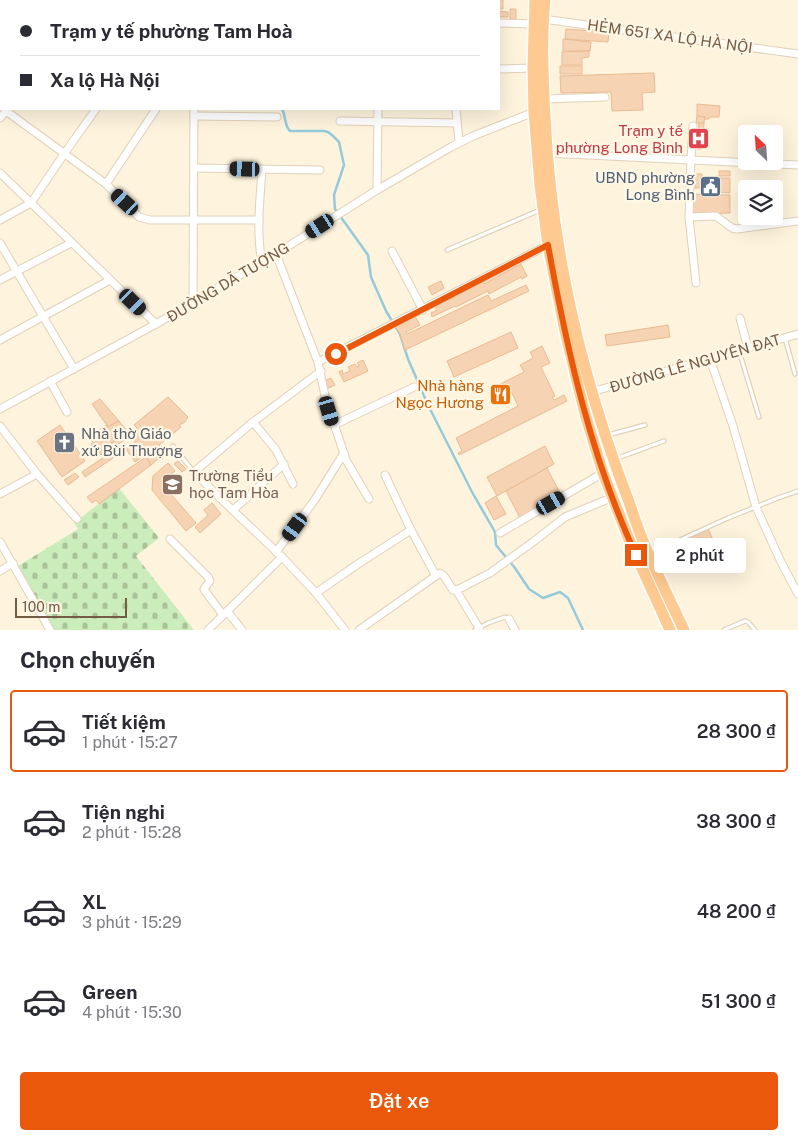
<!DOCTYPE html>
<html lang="vi">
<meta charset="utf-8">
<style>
body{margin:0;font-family:"Public Sans",sans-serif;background:#f2f2f3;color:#2b2b33;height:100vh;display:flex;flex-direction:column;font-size:19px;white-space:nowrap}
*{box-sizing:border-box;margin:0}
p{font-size:16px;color:#7c7c81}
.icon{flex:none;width:28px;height:28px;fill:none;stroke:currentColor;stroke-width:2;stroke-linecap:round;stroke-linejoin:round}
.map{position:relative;height:630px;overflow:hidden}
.side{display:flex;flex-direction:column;background:#fff;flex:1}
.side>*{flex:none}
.top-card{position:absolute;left:0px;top:0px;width:500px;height:110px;box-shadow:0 5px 20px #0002;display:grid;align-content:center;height:110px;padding:0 20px;background:#fff}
.needle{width:32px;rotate:335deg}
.fabs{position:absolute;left:738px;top:125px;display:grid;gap:10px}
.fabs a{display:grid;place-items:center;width:45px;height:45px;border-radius:5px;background:#fff;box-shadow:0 5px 20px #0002;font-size:25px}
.scale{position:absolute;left:15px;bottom:12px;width:112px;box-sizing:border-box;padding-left:5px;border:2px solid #755a44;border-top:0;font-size:14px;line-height:18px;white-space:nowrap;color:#755a44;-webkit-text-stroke:4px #fff7e5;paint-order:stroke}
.end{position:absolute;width:22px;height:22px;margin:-11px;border:6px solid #ea580c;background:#fff;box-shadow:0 0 0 2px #fff}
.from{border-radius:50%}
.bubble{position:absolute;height:35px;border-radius:5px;background:#fff;box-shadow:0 5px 20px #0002;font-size:16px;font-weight:600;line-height:35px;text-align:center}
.car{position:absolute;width:15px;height:30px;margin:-15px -8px;border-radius:6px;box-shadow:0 0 4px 1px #0007;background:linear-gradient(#222 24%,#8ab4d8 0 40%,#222 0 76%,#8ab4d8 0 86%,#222 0)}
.top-card b{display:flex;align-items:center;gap:18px;height:48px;font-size:19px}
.top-card b+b{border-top:1px solid #e1e1e2}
.top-card i{width:12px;height:12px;background:#2b2b33}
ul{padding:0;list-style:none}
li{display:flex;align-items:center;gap:15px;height:82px;margin:0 10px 8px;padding:0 10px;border:2px solid transparent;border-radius:5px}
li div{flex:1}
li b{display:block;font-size:19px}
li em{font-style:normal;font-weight:600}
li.current{border-color:#ea580c}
li>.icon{width:45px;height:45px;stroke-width:1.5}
h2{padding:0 20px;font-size:22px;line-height:60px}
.action{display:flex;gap:10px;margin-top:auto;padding:10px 20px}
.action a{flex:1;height:58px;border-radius:5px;background:#ea580c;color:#fff;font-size:20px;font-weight:600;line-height:58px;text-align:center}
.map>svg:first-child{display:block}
.cemetery{fill:url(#cemetery-stones)}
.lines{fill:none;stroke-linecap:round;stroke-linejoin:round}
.stream{stroke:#96cada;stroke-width:2.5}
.building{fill:#f5d3b3;stroke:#e9bb92}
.service-casing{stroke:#e2d0b9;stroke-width:5.5}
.minor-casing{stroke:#e2d0b9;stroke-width:9}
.trunk-casing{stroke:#fff;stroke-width:14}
.service{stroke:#fff;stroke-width:3}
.minor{stroke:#fff;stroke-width:7}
.trunk{stroke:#feca91;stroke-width:11}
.route{stroke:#ea580c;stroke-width:6}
.labels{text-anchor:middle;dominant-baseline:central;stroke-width:4.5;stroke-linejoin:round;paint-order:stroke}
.street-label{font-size:15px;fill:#755a44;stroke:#fff7e5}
.health-label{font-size:15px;fill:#be3a42;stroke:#fff7e5;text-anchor:end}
.service-label{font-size:15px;fill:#4e5e75;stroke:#fff7e5;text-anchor:end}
.food-label{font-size:15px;fill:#c56008;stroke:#fff7e5;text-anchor:end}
.worship-label{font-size:15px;fill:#5b616d;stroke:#fff7e5;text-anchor:start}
.education-label{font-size:15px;fill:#785e54;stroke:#fff7e5;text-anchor:start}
</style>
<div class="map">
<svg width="798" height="630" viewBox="0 0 798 630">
<defs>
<pattern id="cemetery-stones" width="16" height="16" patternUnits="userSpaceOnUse" patternTransform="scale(1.25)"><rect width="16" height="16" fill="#cbecbb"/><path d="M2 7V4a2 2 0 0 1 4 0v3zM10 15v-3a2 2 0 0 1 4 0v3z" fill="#a9c29a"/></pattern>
</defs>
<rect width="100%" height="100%" fill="#fef4dd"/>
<polygon class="cemetery" points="119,488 159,538 136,556 194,630 53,630 18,566 78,529 74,523"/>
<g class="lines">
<path class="stream" d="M 282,109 C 286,116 284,125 290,131 L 324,131 L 328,132 L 333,136 L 339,142 L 344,165 L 334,195 L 335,209 L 368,255 L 371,277 L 386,311 L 400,334 L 408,359 L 428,405 L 472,492 L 495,532 L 496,545 L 500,550 L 515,568 L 529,589 L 543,598 L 560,592 L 568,598 L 583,630"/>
</g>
<g class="building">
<rect x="320" y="0" width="36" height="1"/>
<polygon points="460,0 503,0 503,9 499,9 499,1 460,1"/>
<polygon points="510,9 516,9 516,20 510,19"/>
<polygon points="499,11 508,12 508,17 499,17"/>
<polygon points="566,29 609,32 608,42 565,39"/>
<polygon points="563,39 591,42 590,51 563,51"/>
<polygon points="589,51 589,57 582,58 582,65 562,65 562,52"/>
<rect x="560" y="66" width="22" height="8"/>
<polygon points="654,73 655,92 642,93 643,110 612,111 611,92 561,93 560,76"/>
<polygon points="697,104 720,106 719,117 710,117 709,119 704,119 705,117 697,116"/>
<polygon points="697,116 705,117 704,123 696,123"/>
<polygon points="699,123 704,123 702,149 697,149"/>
<rect x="719" y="171" width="11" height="5"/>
<polygon points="695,174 702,174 701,188 695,188"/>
<polygon points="719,178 730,178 730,193 719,192"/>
<polygon points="693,194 730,195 730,213 692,214"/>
<polygon points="521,264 527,276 522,279 521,277 489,294 488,291 456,307 455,306 432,317 431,313 437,310 435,306 483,282 484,284"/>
<polygon points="441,281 444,288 432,295 428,287"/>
<polygon points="526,285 529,291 405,350 400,334 395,326 415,316 420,325 406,332 407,334 488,295 491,301"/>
<polygon points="668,325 670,337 607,346 605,335"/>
<polygon points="511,332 518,348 454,377 447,361"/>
<polygon points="542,346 550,363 541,367 555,396 552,397 554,400 564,395 567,401 459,455 458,453 462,451 456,438 518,406 512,393 497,400 491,389 524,372 520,365 533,358 530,352"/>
<polygon points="363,360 368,371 344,382 339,372 342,370 343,374 350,371 348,367 355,364 357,367 359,366 357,363"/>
<polygon points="331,378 335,385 326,389 324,381"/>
<polygon points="168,397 188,417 185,422 179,425 181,427 159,445 166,452 151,465 130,434 137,428 134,425"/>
<polygon points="100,399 119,421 108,427 92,404"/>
<polygon points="119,421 128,432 94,455 89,448 92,447 91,444 93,443 92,439 96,436 95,432 107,425 108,427"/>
<polygon points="60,425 85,461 62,477 37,441"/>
<polygon points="128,432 131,436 101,455 99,452"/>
<polygon points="135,442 145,455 135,462 126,449"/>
<polygon points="545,446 554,464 497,496 487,477"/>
<polygon points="110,453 113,458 85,477 82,472"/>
<polygon points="146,457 151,465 99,504 96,500 92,503 87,497"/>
<polygon points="178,461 186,469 182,472 174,464"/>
<polygon points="168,463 175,471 163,481 163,485 196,523 186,531 152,490 153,476"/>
<polygon points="547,468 561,495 520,518 506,491"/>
<polygon points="75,473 79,477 68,485 64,480"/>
<polygon points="496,496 506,514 494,520 485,503"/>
<polygon points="212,503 221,514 200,533 195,527 208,515 204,510"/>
<polygon points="708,529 716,546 677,565 669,547"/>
</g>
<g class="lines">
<defs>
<g id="service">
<polyline points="447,250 540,210"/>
<polyline points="785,338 795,374"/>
<polyline points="739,351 759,417"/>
<polyline points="608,435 645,425"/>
<polyline points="173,446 193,471"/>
<polyline points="615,459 664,441"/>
<polyline points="651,553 728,518 778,498 798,491"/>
<polyline points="475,630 488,623 505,617 509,619"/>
<polyline points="724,630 745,621 748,622 755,630"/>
</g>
<g id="minor">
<polyline points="144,0 145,1"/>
<polyline points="262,0 262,1"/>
<polyline points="8,1 9,0"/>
<polyline points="178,1 180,0"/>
<polyline points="374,1 374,0"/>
<polyline points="456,1 456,0"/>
<polyline points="0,10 1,8"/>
<polyline points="543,19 798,54"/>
<polyline points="499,23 534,24"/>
<polyline points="0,51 1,52"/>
<polyline points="499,69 533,68"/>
<polyline points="544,99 605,97"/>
<polyline points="456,109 459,142"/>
<polyline points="6,111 106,184 139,217 150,220 259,220"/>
<polyline points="194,116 277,117"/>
<polyline points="0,118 8,109"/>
<polyline points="340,121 457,123"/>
<polyline points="693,126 691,159 689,217 696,283"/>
<polyline points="546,153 798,165"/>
<polyline points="194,168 320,170"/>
<path d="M 262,170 C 260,200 256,232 262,262"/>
<polyline points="0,173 156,324"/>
<polyline points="106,184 156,109"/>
<polyline points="377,190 378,109"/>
<polyline points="689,217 716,216 732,228 737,229 798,221"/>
<polyline points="0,220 31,203 64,154 96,109"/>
<polyline points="0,243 74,369"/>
<polyline points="392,251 423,310"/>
<polyline points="276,254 318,362 325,396 346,460 369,499"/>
<polyline points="0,280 71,243"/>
<polyline points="193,302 194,109"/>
<polyline points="740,318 748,348"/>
<polyline points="0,340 110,280"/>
<polyline points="710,359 733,426 756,507 781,562 798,594"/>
<polyline points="318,362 548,245"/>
<polyline points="50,381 67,412"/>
<polyline points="591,392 798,334"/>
<polyline points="0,409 156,324 276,254 377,190 451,147 473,136 534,112"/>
<polyline points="253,422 276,450 293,484"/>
<polyline points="334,425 414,387"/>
<polyline points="0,426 37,474 77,519"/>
<polyline points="385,475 411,530 436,576"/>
<polyline points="0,494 37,474"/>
<polyline points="233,510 284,464"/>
<polyline points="500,533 603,473"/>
<polyline points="170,539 208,577 210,581 204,589 205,591 223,615"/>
<polyline points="0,542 50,630"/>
<polyline points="276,552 314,501 344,453"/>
<polyline points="282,557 222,500 194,472 253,422 321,371"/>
<polyline points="0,571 13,563"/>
<polyline points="456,590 479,628"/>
<polyline points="316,593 358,564 411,530"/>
<polyline points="227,611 242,630"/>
<polyline points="509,619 515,630"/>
<polyline points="208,630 282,557 316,593 345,630"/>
<polyline points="359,630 440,573 444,576 453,590 459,589 490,573 533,542 565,517 613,497"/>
</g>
<g id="trunk">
<polyline points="535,0 533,68 534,112 540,185 548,245 565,331 585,414 603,473 630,542 670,630"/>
<path d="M 545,0 C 541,39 543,78 545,117 C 551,249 582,379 629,502 C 635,520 641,538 649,555 C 660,580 672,605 684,630"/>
</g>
</defs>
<use href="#service" class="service-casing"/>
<use href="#minor" class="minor-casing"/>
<use href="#trunk" class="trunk-casing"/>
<use href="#service" class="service"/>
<use href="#minor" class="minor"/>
<use href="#trunk" class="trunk"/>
</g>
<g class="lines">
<path class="route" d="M 336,354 L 548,245 C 567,350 591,458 636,555"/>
</g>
<defs>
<symbol id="hospital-square" viewBox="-11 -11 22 22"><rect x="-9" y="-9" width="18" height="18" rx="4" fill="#e0444e" stroke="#fff7e5"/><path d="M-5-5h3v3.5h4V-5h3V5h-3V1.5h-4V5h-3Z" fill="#fff"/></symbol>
<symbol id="civic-square" viewBox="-11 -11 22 22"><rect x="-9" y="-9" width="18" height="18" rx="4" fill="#5c6f8a" stroke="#fff7e5"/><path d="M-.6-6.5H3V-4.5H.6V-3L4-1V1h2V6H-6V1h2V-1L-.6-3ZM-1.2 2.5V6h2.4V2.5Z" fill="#fff"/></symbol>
<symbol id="restaurant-square" viewBox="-11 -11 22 22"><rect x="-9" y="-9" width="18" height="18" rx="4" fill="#e8710a" stroke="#fff7e5"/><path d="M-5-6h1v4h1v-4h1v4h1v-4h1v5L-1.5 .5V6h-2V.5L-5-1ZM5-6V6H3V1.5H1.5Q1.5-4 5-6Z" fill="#fff"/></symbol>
<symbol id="church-square" viewBox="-11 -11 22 22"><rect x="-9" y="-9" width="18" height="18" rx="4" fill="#6b7280" stroke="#fff7e5"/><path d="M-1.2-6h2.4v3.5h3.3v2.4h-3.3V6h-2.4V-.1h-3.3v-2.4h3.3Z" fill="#fff"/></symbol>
<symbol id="school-square" viewBox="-11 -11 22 22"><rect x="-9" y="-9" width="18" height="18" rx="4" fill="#8d6e63" stroke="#fff7e5"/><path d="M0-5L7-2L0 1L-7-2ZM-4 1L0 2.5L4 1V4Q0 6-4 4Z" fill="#fff"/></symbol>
</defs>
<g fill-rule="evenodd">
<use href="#hospital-square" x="686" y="126" width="25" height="25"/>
<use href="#civic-square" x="698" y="174" width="25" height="25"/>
<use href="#restaurant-square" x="488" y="382" width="25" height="25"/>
<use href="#church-square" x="52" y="430" width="25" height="25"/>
<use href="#school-square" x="160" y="472" width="25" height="25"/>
</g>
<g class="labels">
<g class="street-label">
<text transform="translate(670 36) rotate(8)">HẺM 651 XA LỘ HÀ NỘI</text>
<text transform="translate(228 282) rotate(-31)">ĐƯỜNG DÃ TƯỢNG</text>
<text transform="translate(695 363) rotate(-16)">ĐƯỜNG LÊ NGUYÊN ĐẠT</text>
</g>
<g class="health-label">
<text x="683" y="130">Trạm y tế<tspan x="683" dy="17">phường Long Bình</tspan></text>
</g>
<g class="service-label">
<text x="695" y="177">UBND phường<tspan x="695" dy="17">Long Bình</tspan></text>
</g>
<g class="food-label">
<text x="484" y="385">Nhà hàng<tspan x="484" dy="17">Ngọc Hương</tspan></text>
</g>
<g class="worship-label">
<text x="81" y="433">Nhà thờ Giáo<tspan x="81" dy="17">xứ Bùi Thượng</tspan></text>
</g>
<g class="education-label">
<text x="189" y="475">Trường Tiểu<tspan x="189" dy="17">học Tam Hòa</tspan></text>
</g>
</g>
</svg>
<div class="fabs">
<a><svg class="needle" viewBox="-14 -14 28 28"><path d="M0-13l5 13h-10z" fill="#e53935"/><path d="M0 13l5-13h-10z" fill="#7c7c81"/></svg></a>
<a><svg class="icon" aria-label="layers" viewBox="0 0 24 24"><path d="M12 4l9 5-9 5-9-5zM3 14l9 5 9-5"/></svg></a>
</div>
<div class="scale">100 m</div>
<i class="end from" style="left:336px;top:354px"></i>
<i class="end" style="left:636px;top:555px"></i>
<div class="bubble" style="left:654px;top:538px;width:92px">2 phút</div>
<i class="car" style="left:245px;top:169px;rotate:272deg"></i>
<i class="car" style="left:125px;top:202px;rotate:312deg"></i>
<i class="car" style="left:320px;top:226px;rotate:237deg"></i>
<i class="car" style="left:133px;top:302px;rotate:134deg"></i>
<i class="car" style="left:329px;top:411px;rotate:163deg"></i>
<i class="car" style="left:551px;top:503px;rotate:60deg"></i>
<i class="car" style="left:295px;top:527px;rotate:216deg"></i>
<div class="top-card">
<b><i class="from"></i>Trạm y tế phường Tam Hoà</b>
<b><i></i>Xa lộ Hà Nội</b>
</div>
</div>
<section class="side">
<h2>Chọn chuyến</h2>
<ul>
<li class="current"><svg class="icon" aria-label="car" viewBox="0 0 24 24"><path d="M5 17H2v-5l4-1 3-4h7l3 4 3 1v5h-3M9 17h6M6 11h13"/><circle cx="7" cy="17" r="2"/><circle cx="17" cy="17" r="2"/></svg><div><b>Tiết kiệm</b><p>1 phút · 15:27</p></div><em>28 300 ₫</em></li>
<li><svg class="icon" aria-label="car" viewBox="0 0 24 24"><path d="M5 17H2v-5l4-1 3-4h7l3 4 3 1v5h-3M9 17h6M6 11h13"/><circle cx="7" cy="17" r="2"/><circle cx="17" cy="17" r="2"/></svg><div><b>Tiện nghi</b><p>2 phút · 15:28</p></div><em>38 300 ₫</em></li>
<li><svg class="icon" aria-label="car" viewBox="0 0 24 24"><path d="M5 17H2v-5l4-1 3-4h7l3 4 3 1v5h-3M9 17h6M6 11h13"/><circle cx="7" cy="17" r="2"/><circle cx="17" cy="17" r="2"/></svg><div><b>XL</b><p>3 phút · 15:29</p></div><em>48 200 ₫</em></li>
<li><svg class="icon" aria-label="car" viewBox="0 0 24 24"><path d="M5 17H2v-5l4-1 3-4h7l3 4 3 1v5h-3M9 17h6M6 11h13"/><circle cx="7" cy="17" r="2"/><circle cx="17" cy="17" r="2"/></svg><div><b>Green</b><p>4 phút · 15:30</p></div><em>51 300 ₫</em></li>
</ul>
<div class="action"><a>Đặt xe</a></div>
</section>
